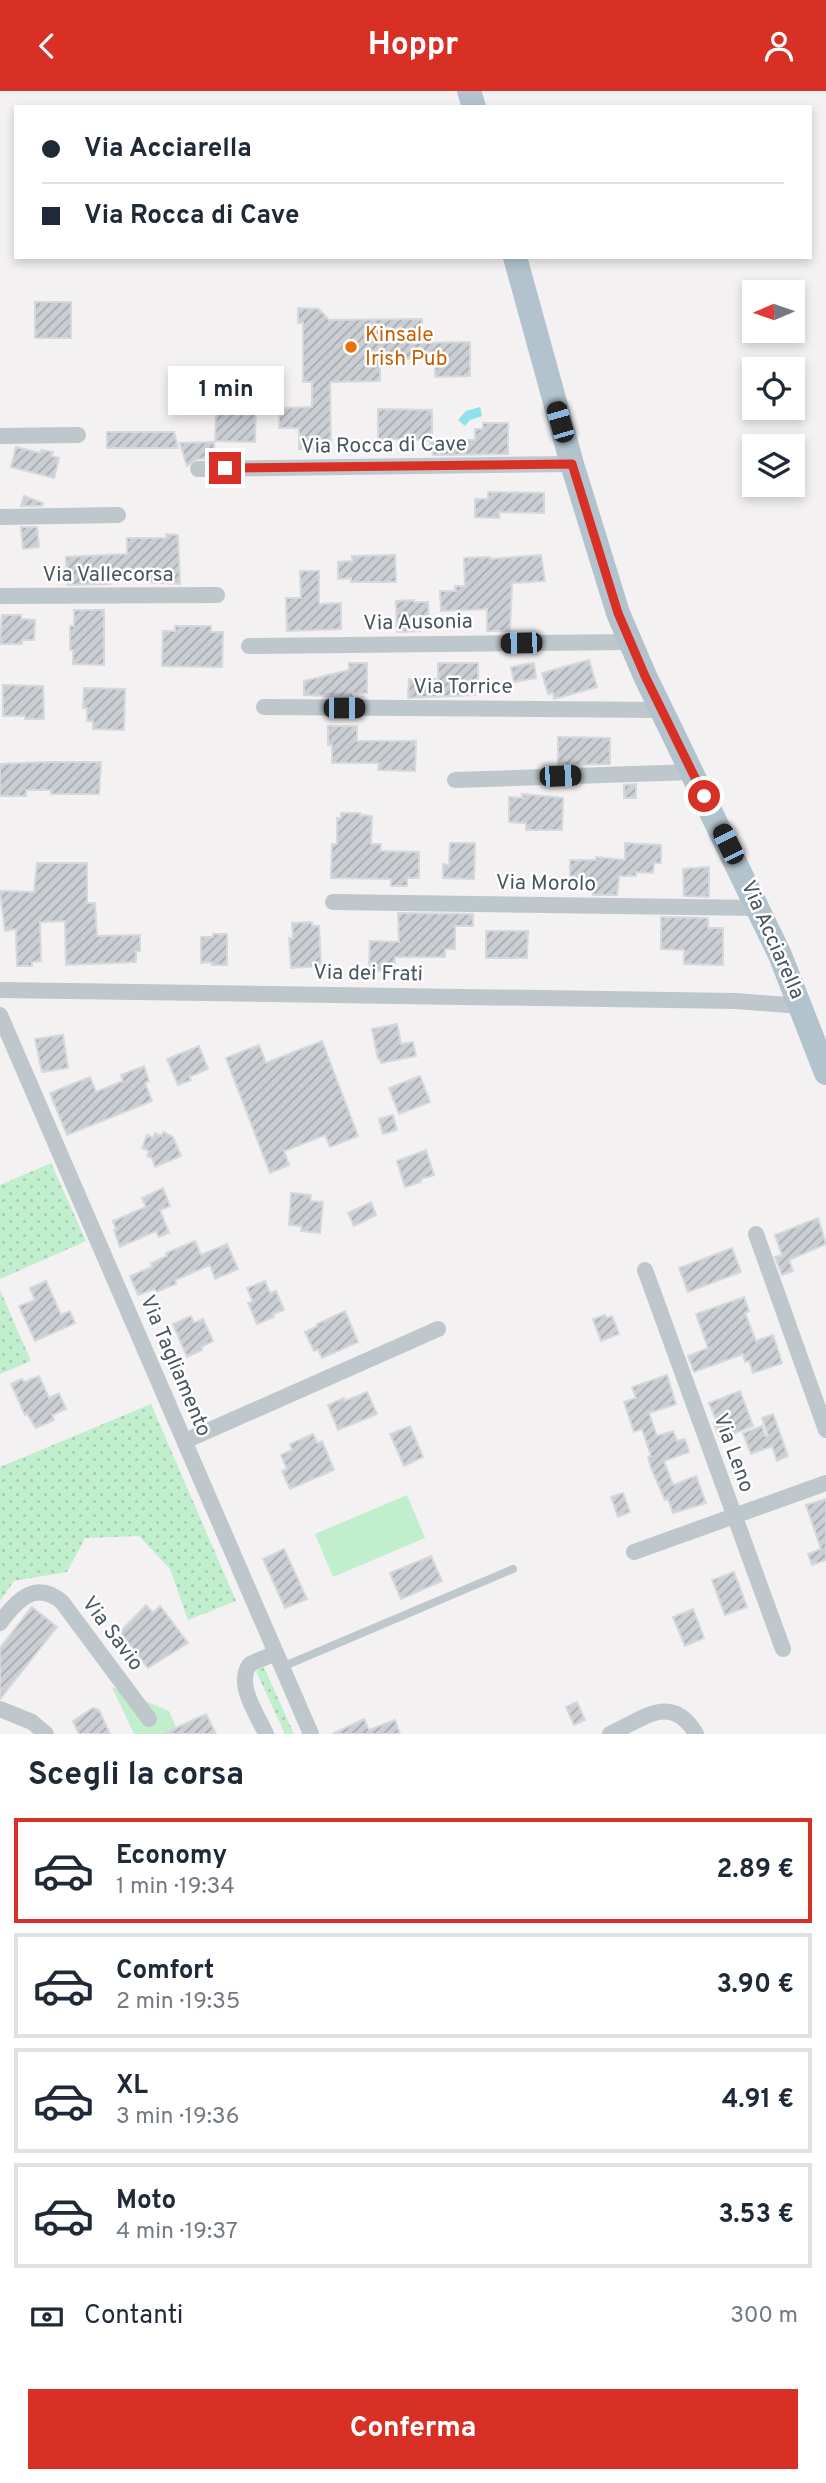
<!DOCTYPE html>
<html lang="it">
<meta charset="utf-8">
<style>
body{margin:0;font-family:Overpass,sans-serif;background:#f6f6f7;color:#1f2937;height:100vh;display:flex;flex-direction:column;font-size:26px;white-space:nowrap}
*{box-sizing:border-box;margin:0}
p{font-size:23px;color:#747a83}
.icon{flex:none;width:38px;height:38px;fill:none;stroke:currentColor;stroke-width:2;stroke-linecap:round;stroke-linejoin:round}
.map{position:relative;height:1643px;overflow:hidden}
.panel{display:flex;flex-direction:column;background:#fff;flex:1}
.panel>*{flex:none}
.guide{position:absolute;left:14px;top:14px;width:798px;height:154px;border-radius:0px;box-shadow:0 4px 10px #0003;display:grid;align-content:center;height:154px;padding:0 28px;background:#fff}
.needle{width:46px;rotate:268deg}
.fabs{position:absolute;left:742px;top:189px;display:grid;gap:14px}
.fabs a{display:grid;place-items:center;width:63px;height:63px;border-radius:0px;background:#fff;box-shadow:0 4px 10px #0003;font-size:35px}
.end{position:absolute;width:32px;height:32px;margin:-16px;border:9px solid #d93025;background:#fff;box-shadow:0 0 0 4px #fff}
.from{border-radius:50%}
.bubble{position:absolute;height:49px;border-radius:0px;background:#fff;box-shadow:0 4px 10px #0003;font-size:23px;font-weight:700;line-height:49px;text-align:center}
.car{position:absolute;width:21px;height:42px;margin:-21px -10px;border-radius:9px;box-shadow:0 0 5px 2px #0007;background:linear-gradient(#222 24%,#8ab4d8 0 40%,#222 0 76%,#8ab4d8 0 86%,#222 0)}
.guide b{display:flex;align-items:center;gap:24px;height:66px;font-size:26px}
.guide b+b{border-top:2px solid #e0e1e3}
.guide i{width:18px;height:18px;background:#1f2937}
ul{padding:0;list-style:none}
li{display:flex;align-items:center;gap:21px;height:105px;margin:0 14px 10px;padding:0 14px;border:4px solid #e0e1e3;border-radius:0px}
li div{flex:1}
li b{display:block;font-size:26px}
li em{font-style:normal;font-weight:700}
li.active{border-color:#d93025}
li>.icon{width:63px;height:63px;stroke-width:1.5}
h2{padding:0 28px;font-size:32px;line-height:84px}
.pay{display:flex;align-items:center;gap:18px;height:77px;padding:0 28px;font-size:26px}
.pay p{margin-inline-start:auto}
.primary-button{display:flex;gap:14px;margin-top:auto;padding:14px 28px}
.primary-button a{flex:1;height:80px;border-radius:0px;background:#d93025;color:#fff;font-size:28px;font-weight:700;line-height:80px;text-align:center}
header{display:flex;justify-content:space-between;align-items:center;height:91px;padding:0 28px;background:#d93025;color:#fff;font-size:32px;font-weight:700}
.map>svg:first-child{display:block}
.grass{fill:url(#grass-dots)}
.park{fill:#c1eecd}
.water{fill:#90e1e9}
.building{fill:url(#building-hatch);stroke:#d5d8dc;stroke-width:2}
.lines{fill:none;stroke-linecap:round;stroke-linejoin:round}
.service{stroke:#bdc7cc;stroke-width:8}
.minor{stroke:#bdc7cc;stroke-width:16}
.primary{stroke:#b2c3ce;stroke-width:24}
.route{stroke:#d93025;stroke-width:9}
.food-dot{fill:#e8710a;stroke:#fff;stroke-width:2.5}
.labels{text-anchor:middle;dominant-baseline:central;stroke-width:5;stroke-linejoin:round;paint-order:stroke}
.food-label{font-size:21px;fill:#c56008;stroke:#fff;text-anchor:start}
.street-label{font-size:21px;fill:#49565d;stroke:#fff}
</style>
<header><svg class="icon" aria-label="back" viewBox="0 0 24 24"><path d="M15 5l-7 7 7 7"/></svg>Hoppr<svg class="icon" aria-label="person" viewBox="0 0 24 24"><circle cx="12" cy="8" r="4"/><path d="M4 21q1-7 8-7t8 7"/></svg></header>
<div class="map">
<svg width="826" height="1643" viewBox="0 0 826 1643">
<defs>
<pattern id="grass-dots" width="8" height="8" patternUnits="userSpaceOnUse" patternTransform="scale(1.75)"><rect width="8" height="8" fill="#c1eecd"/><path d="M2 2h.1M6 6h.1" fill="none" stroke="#a7ceb2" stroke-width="1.8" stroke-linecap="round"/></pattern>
<pattern id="building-hatch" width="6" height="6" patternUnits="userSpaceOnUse" patternTransform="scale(1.75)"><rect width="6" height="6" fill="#cbced3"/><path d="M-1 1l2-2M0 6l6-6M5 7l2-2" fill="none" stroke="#a7aaae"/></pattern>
</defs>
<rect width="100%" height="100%" fill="#f3f1f1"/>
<g class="grass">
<polygon points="51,1072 86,1150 0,1188 0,1094"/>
<polygon points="0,1199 31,1270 0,1283"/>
<polygon points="151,1313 236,1510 188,1529 170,1478 139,1445 85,1447 67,1481 14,1490 0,1510 0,1376"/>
<polygon points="264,1576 294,1643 285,1643 256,1580"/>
</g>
<g class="park">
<polygon points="407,1404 425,1447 333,1486 315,1443"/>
<polygon points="112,1596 169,1620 179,1643 134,1643"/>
</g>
<polygon class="water" points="480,316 482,325 470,329 465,335 458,329 466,320"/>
<g class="building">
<rect x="35" y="211" width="36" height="36"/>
<polygon points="298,217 319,218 329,229 422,228 422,252 470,251 470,285 435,286 435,268 380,268 380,290 330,291 331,358 299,358 299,337 279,337 279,317 312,316 312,291 303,291 303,232 298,232"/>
<polygon points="236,313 256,314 255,351 215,350 216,323"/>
<polygon points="378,318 432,319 432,349 475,349 475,338 483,338 483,332 508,332 508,363 433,364 429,349 378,348"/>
<polygon points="107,341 174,341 178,357 107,357"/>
<polygon points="214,351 215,367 197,368 187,375 180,352"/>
<polygon points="16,356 40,362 41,359 53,361 51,365 59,367 54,387 11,376"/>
<polygon points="488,401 544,402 544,422 499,421 499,427 475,426 475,408 488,408"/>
<polygon points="24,405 43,412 42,415 21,415"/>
<polygon points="21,436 37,436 39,456 23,458"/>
<polygon points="166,443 178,444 180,493 109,489 110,493 67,494 66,466 127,463 127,447 166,447"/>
<polygon points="395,464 396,491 351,491 351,487 338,488 338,471 353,470 352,465"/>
<polygon points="541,464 545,490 512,492 510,540 487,540 487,518 441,520 440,500 456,500 455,495 465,495 464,467 490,466 490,468"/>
<polygon points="300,480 319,480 319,513 341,512 341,538 287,540 286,507 301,507"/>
<polygon points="414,509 414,511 428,511 429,535 419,536 420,540 397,541 396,510"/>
<polygon points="74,519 104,519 104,574 73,573 73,559 70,559 70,535 74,535"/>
<polygon points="2,524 21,524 21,528 35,529 34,549 22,549 22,553 0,553"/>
<polygon points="175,535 211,535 211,541 223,541 222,576 162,575 163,540 175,540"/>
<polygon points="589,569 597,596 554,608 553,602 548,603 542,582"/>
<polygon points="349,572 367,572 367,602 353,602 353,606 304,604 304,590 349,579"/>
<polygon points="438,572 478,572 478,593 475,594 475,604 408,607 409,588 438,588"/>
<polygon points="534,572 536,587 514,591 511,576"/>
<polygon points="3,594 43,595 44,628 25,628 25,625 3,625"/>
<polygon points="84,597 125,598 124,639 93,638 93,630 87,630 87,617 83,617"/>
<polygon points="328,635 357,635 357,650 416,650 415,680 378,679 379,672 332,672 332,654 328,654"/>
<polygon points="558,646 610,647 610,673 558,674"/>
<polygon points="47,671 101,671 99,703 51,703 51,699 26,699 26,705 0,705 0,673"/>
<polygon points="636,693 636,707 624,707 624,694"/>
<polygon points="522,703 563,707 562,739 526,739 526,732 509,731 509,706 523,707"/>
<polygon points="341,722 360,722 360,724 372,725 371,753 381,753 380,760 419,761 419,787 407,787 407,795 391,795 391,788 331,787 332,753 337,753 337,727 341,727"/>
<polygon points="450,752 475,752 474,788 443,787 443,773 449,774"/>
<polygon points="625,752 661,754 661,772 654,772 653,782 636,781 636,785 619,785 617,804 593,804 594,788 570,787 570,769 596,769 596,766 625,769"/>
<polygon points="37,772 87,772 87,812 95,812 97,845 140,844 140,860 136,860 136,871 66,874 65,830 40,831 41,870 32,871 32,875 17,875 16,838 5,840 0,800 34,801"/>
<polygon points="709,776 709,806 684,805 683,778"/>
<polygon points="398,822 473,823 473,835 455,835 455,858 445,858 445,866 395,866 394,880 369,880 370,850 399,851"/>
<polygon points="661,826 708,827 708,837 723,837 723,874 684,873 684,859 661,858"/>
<polygon points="312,831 312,835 319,835 321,875 291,877 289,847 293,847 292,832"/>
<polygon points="486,840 528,840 527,867 486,867"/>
<polygon points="213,843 227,843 227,874 212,874 212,871 201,872 201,846 213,846"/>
<polygon points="397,933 401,953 413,951 416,965 381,972 380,968 378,968 372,938"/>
<polygon points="63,944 68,977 42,981 35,948"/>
<polygon points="322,950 358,1045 330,1056 325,1044 284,1060 289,1074 270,1082 226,967 259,954 266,972"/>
<polygon points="199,955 208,978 189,986 191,989 178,994 167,968"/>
<polygon points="144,975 149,990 145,992 152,1010 67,1044 50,1002 90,986 96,1001 123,990 121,984"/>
<polygon points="420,985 430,1011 399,1023 389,997"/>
<polygon points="393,1024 397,1039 383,1043 379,1028"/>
<polygon points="163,1041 173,1046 181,1065 155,1076 152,1067 147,1065 149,1060 142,1057 147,1044 153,1047 155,1042 162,1045"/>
<polygon points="426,1059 434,1084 421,1088 421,1091 405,1096 397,1070"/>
<polygon points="163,1097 170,1115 160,1119 169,1142 159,1146 156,1140 120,1156 114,1139 116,1138 113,1130 146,1116 142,1107"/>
<polygon points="291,1102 311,1104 310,1110 323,1111 320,1142 301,1140 302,1135 289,1134"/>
<polygon points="371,1111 376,1124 354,1135 348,1122"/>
<polygon points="818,1127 826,1153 789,1169 793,1180 782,1184 775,1166 782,1164 775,1144"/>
<polygon points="195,1150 201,1164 227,1153 238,1178 215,1188 210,1174 175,1189 176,1193 156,1201 154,1198 138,1204 130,1185 152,1176 151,1172 167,1165 166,1162"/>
<polygon points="732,1157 741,1181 688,1201 679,1177"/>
<polygon points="46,1190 61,1224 70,1220 75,1232 35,1250 19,1215 35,1209 30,1197"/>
<polygon points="265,1190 270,1202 276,1200 284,1219 273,1223 274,1226 257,1233 248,1212 253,1211 247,1197"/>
<polygon points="744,1206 749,1220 745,1222 756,1250 773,1244 782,1272 753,1282 749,1270 745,1271 743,1263 694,1281 688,1265 708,1257 696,1223"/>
<polygon points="345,1220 358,1251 322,1267 318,1258 314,1260 305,1241 318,1235 317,1233"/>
<polygon points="605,1224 607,1227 612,1225 619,1243 601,1250 593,1228"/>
<polygon points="191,1225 194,1232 203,1228 213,1250 201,1256 202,1259 187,1266 173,1233"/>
<polygon points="667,1284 676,1313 649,1322 657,1345 673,1340 677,1350 685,1348 689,1361 664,1370 673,1394 696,1385 706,1412 673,1422 668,1408 665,1409 651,1377 648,1366 651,1365 642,1338 634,1341 624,1311 636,1307 632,1296"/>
<polygon points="39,1285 49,1307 59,1302 66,1318 52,1324 54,1329 36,1337 27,1323 25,1324 11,1293 22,1288 24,1291"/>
<polygon points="740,1300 753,1335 720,1348 714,1332 717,1331 709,1312"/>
<polygon points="367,1301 377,1323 338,1339 328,1314 344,1307 345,1310"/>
<polygon points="773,1323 788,1365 777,1370 772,1355 751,1363 743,1342 762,1335 765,1345 768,1344 762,1327"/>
<polygon points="410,1335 423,1366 404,1375 390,1343"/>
<polygon points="313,1343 317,1352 322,1350 334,1379 290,1398 282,1380 287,1378 281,1364 292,1359 290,1353"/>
<polygon points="623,1402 630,1421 618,1426 611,1406"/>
<polygon points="826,1408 826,1469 812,1474 808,1463 821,1458 806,1414"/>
<polygon points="284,1458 307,1508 285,1517 263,1468"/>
<polygon points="431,1465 442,1490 401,1508 390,1482"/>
<polygon points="734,1481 747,1516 725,1524 712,1489"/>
<polygon points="146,1514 153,1522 160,1515 188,1552 148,1577 120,1541"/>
<polygon points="32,1516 57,1536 0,1608 0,1557"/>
<polygon points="693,1518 704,1547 685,1555 673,1526"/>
<polygon points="577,1611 585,1629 574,1634 566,1616"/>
<polygon points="93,1617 99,1619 110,1643 79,1643 73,1630"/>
<polygon points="206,1623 216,1643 163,1643 189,1631"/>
<polygon points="364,1628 369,1639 395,1629 400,1643 332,1643"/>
</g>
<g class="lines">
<polyline class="service" points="282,1576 513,1478"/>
<g class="minor">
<polyline points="0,345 78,344"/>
<polyline points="198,378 572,373"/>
<polyline points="0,426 118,424"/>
<polyline points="0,505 217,504"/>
<polyline points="249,555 630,551"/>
<polyline points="264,616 661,619"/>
<polyline points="455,689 692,681"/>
<polyline points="333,811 759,817"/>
<polyline points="0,899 735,910 801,915"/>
<polyline points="0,924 311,1643"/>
<polyline points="756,1143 826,1339"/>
<polyline points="645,1179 783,1558"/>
<polyline points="185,1350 438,1238"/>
<polyline points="634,1461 826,1392"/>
<path d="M 0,1532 C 16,1510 36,1488 62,1511 L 149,1628"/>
<polyline points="0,1618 32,1631 46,1643"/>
<path d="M 266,1643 C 257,1623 235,1593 250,1573 L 276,1562"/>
<path d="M 610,1643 C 643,1628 672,1601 696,1643"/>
</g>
<g class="primary">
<polyline points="469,0 474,16"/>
<polyline points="515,166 572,373 618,522 645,585 780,864 826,982"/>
</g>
</g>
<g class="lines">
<polyline class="route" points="225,377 572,373 618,522 645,585 704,705"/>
</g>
<circle class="food-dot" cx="351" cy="256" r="7"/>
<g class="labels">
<g class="food-label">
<text x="365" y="244">Kinsale<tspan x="365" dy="24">Irish Pub</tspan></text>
</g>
<g class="street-label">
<text transform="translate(384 355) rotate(-1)">Via Rocca di Cave</text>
<text x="108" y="484">Via Vallecorsa</text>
<text transform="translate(418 532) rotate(-1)">Via Ausonia</text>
<text x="463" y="596">Via Torrice</text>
<text transform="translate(546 793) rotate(1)">Via Morolo</text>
<text transform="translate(772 849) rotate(66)">Via Acciarella</text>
<text transform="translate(368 883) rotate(1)">Via dei Frati</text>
<text transform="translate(175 1275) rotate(67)">Via Tagliamento</text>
<text transform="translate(733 1362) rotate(70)">Via Leno</text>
<text transform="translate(112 1543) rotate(53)">Via Savio</text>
</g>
</g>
</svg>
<div class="fabs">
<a><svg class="needle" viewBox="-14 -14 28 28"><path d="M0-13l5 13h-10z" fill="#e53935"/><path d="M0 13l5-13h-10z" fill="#747a83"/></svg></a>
<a><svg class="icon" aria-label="locate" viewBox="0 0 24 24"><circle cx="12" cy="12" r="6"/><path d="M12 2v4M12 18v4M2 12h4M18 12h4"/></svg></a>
<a><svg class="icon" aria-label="layers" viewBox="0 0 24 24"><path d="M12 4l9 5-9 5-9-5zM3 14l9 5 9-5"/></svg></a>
</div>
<i class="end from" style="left:704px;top:705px"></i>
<i class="end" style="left:225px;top:377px"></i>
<div class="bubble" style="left:168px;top:275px;width:116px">1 min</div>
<i class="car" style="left:560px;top:331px;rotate:344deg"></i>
<i class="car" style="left:521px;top:552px;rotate:269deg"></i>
<i class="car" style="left:344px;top:617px;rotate:90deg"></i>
<i class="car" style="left:560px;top:685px;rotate:88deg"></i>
<i class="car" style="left:728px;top:753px;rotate:334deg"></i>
<div class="guide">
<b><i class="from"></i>Via Acciarella</b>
<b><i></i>Via Rocca di Cave</b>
</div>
</div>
<section class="panel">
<h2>Scegli la corsa</h2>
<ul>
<li class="active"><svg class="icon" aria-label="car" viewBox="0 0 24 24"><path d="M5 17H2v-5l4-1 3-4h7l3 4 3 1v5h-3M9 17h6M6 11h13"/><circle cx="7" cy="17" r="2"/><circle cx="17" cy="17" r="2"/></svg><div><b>Economy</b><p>1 min · 19:34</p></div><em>2.89 €</em></li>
<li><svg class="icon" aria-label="car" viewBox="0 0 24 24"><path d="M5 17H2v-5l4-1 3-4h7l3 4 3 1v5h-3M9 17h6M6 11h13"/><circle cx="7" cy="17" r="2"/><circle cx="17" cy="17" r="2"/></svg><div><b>Comfort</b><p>2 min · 19:35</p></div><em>3.90 €</em></li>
<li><svg class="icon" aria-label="car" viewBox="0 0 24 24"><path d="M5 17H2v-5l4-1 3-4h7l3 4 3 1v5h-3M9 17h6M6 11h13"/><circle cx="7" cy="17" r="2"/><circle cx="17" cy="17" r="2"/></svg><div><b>XL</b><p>3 min · 19:36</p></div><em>4.91 €</em></li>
<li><svg class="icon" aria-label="car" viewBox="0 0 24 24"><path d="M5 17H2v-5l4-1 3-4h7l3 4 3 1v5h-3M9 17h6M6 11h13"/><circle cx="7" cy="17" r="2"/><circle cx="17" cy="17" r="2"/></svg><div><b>Moto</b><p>4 min · 19:37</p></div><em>3.53 €</em></li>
</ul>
<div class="pay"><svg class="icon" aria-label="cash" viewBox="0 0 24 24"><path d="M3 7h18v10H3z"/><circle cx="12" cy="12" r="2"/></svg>Contanti<p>300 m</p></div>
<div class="primary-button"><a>Conferma</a></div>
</section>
